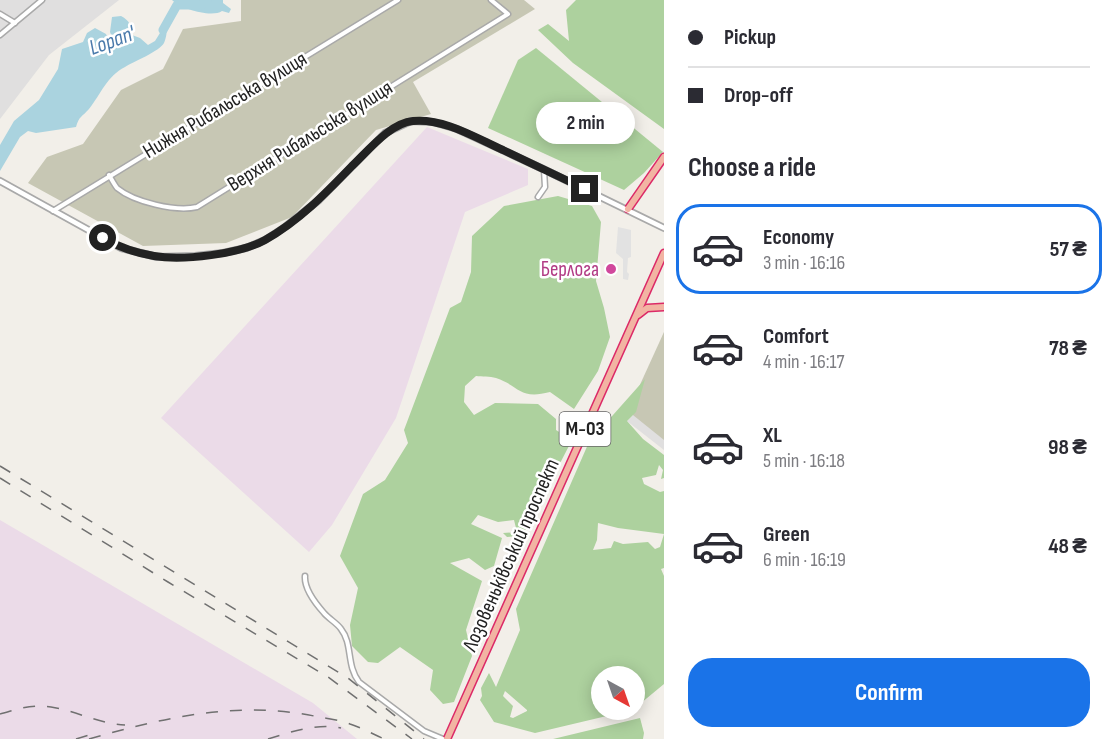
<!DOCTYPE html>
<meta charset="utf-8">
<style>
body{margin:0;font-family:"Sofia Sans Condensed",sans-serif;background:#f7f7f7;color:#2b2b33;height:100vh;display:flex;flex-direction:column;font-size:22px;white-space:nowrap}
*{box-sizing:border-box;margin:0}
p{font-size:20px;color:#7c7c81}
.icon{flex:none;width:33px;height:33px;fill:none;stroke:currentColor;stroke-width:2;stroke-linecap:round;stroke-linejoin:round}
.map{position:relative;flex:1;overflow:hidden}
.drawer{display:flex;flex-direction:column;background:#fff;width:450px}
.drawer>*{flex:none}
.hud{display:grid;align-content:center;height:132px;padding:0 24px;background:#fff}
.needle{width:39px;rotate:140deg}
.tools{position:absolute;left:591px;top:666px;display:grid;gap:12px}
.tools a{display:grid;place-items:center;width:54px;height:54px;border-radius:50%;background:#fff;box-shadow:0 3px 15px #0003;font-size:30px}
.end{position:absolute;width:27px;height:27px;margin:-14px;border:8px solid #222;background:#fff;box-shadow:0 0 0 3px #fff}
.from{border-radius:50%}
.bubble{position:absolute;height:42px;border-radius:21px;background:#fff;box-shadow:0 3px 15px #0003;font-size:20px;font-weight:700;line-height:42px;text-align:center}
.hud b{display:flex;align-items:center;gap:21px;height:57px;font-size:22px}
.hud b+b{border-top:2px solid #e1e1e2}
.hud i{width:15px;height:15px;background:#2b2b33}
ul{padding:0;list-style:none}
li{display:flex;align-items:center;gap:18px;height:90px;margin:0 12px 9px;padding:0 12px;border:3px solid transparent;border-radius:24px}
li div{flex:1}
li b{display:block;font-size:22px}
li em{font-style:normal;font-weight:700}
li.active{border-color:#1a73e8}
li>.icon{width:54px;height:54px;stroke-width:1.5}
h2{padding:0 24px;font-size:27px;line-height:72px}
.button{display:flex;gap:12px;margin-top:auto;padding:12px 24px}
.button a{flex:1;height:69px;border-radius:24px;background:#1a73e8;color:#fff;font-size:24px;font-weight:700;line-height:69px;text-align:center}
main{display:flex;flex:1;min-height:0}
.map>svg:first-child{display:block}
.residential{fill:#e0dfdf}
.industrial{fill:#ebdbe8}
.construction{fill:#c7c7b4}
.forest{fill:#add19e;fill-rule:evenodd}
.parking{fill:#e2e2e2}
.water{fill:#aad3df}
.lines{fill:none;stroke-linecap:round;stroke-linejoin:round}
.river{stroke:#aad3df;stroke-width:9}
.minor-casing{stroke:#a9a9a9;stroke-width:7}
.tertiary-casing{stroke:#a9a9a9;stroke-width:8}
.trunk-casing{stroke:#dc2a67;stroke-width:9}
.minor{stroke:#fff;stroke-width:4}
.tertiary{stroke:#fff;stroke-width:4.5}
.trunk{stroke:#f2b4a3;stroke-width:6}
.rail{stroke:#707070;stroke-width:1.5;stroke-dasharray:12 12;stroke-linecap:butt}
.route{stroke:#222;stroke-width:8}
.hotel-dot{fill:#d1479c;stroke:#fff;stroke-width:2}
.labels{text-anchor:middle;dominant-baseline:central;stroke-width:5;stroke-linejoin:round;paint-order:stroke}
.shield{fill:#fff;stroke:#646464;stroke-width:1.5}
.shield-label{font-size:20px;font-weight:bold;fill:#222}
.street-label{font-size:21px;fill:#222;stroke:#fff}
.hotel-label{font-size:21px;fill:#b23c85;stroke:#fff;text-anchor:end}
.water-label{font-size:22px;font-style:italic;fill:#4a7aab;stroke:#fff}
</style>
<main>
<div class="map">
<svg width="664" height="739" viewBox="0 0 664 739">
<rect width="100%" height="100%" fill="#f2efe9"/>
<g class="residential">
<polygon points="0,0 119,0 49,55 0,119"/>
<polygon points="664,332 664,450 627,421 636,412"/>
</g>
<g class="industrial">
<polygon points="427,127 528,169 528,185 465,212 396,418 332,525 309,552 161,418"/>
<polygon points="0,520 313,703 357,739 0,739"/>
</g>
<g class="construction">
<polygon points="241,0 524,0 535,9 413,82 431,114 376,130 292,217 226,243 143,246 28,183 47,157 83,144 121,90 163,69 183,29 241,21"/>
<polygon points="664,332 664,440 628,411"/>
</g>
<g class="forest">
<polygon points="576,0 664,0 664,129 573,63 538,30 548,24 569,41 566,10"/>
<polygon points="536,48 663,152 644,173 624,190 488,128 518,60"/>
<path d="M 558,196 L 592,206 L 601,222 L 596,281 L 604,308 L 610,337 L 598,371 L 574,409 L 550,392 C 519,400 520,386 496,378 C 490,376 482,377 476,376 L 465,386 L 464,402 L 474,415 L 495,403 L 538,404 L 556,419 L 556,430 L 572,440 L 523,535 L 507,537 L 503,533 L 517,532 L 514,520 L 498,522 L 478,515 L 471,524 L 502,538 L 494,566 L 485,570 L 469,558 L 450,563 L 482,581 L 466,630 L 472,656 L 454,702 L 443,704 L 430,690 L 433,670 L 400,647 L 378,663 L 368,662 L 352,646 L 350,625 L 358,588 L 340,556 L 363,494 L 385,480 L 408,443 L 404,430 L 450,308 L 461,302 L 471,272 L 472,236 L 504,206 Z"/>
<path d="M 645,379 L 636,412 L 627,421 L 643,439 L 664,455 L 664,478 L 661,479 L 663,470 L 659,465 L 656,475 L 642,478 L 644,484 L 660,492 L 664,491 L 664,568 L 661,569 L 664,576 L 664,684 L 635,708 L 634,676 L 602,676 L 602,710 L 632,710 L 535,733 L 494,722 L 480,700 L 482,696 L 481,688 L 489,673 L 496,687 L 520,630 L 516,609 L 589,442 ZM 598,523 L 618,528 L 664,534 L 660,547 L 655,549 L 648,542 L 623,544 L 614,541 L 611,548 L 593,550 L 597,540 ZM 505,691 L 527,710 L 527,711 L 513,718 L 510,717 L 513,706 L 503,696 Z"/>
<polygon points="640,718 644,733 643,739 553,739"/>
</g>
<polygon class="parking" points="618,227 631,230 631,257 628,258 627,272 629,274 628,280 623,279 623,259 616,253"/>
<g class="water">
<path d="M 172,0 L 223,0 L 223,3 L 231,9 L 229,13 L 222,11 C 212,18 181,9 172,0 Z"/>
<path d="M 121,16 C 130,21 131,25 132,35 L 140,38 L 148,45 L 155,41 L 168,20 C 167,27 167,37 164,43 C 160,51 133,62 125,67 C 107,76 101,94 89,109 C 82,117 79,116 76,127 L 36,133 L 28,131 L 20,137 L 0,171 L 0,145 L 14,121 L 39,100 L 58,69 L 62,49 L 83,42 L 87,33 L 95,28 L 106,34 L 108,39 L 112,37 L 110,32 L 112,17 Z"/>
</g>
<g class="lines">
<polyline class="river" points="163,30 177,5 201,5 207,0"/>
<defs>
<g id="minor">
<polyline points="0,14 15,23"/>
<polyline points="0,35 42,0"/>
<path d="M 109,175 C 112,180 114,184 117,188 C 134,202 176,212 197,207 L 508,14 L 491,0"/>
<polyline points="538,197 545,187 544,170"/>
<polyline points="53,211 398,0"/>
<path d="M 305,576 C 304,589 315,603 324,613 C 329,619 337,623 341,629 C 353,644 346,665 359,682 L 424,731 L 443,739"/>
</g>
<polyline id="tertiary" points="0,181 121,248 157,257 195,256 223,253 246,248 265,240 285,227 319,200 385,133 411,121 433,122 457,129 543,169 664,228"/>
<g id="trunk">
<polyline points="628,209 664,157"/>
<polyline points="638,315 647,308 664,307"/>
<polyline points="447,739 664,253"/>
</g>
</defs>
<use href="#minor" class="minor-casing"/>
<use href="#tertiary" class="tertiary-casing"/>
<use href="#trunk" class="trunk-casing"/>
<use href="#minor" class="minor"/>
<use href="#tertiary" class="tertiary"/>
<use href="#trunk" class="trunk"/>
<g class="rail">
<polyline points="0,466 348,678 424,739"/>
<polyline points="0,478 168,582 328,677 412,739"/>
<path d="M 0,714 C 17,709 33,704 51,707 C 77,711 99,724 125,725"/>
<polyline points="76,739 96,733"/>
<path d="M 89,739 C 166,717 239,700 319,717 C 329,719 341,720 350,724 C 362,728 373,734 384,739"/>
<path d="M 268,739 C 291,732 316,723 341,728"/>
</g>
</g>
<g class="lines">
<path class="route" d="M 103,238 C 119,247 135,253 154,256 C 183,261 240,254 265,240 C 299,221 326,193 352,166 C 368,151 390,123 413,121 C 444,118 476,138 503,150 C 530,163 558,176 585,189"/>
</g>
<circle class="hotel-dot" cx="611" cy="269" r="6"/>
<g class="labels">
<rect class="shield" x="559.5" y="412" width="51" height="34" rx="4.5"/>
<g class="shield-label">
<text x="585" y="429">М-03</text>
</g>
<g class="street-label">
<text transform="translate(225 105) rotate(-31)">Нижня Рибальська вулиця</text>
<text transform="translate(310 136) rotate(-32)">Верхня Рибальська вулиця</text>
<text transform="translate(511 555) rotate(-66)">Лозовеньківський проспект</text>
</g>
<g class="hotel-label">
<text x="599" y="269">Берлога</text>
</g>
<g class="water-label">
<text transform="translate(112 41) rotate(-20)">Lopan'</text>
</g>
</g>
</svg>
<div class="tools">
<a><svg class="needle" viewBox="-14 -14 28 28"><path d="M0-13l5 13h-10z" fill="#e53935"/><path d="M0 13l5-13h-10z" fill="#7c7c81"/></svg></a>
</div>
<i class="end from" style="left:103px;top:238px"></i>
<i class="end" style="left:585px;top:189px"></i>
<div class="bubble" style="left:536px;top:102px;width:99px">2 min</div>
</div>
<section class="drawer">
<div class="hud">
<b><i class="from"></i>Pickup</b>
<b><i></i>Drop-off</b>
</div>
<h2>Choose a ride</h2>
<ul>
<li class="active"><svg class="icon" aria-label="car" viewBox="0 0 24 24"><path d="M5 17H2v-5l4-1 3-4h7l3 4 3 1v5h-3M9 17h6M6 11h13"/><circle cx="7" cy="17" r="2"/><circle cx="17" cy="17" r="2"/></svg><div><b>Economy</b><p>3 min · 16:16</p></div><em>57 ₴</em></li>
<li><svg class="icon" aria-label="car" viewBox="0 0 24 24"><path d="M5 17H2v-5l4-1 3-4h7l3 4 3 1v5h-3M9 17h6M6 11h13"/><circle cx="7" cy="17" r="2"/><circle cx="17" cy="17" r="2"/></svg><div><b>Comfort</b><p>4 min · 16:17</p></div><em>78 ₴</em></li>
<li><svg class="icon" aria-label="car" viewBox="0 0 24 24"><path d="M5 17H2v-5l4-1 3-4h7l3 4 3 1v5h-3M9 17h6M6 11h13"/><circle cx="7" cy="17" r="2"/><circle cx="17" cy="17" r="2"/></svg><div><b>XL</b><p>5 min · 16:18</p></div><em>98 ₴</em></li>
<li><svg class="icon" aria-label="car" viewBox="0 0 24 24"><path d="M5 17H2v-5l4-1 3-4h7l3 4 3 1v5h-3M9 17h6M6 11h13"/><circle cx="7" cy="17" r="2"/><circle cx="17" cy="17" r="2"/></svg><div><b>Green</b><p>6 min · 16:19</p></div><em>48 ₴</em></li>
</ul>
<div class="button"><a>Confirm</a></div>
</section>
</main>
